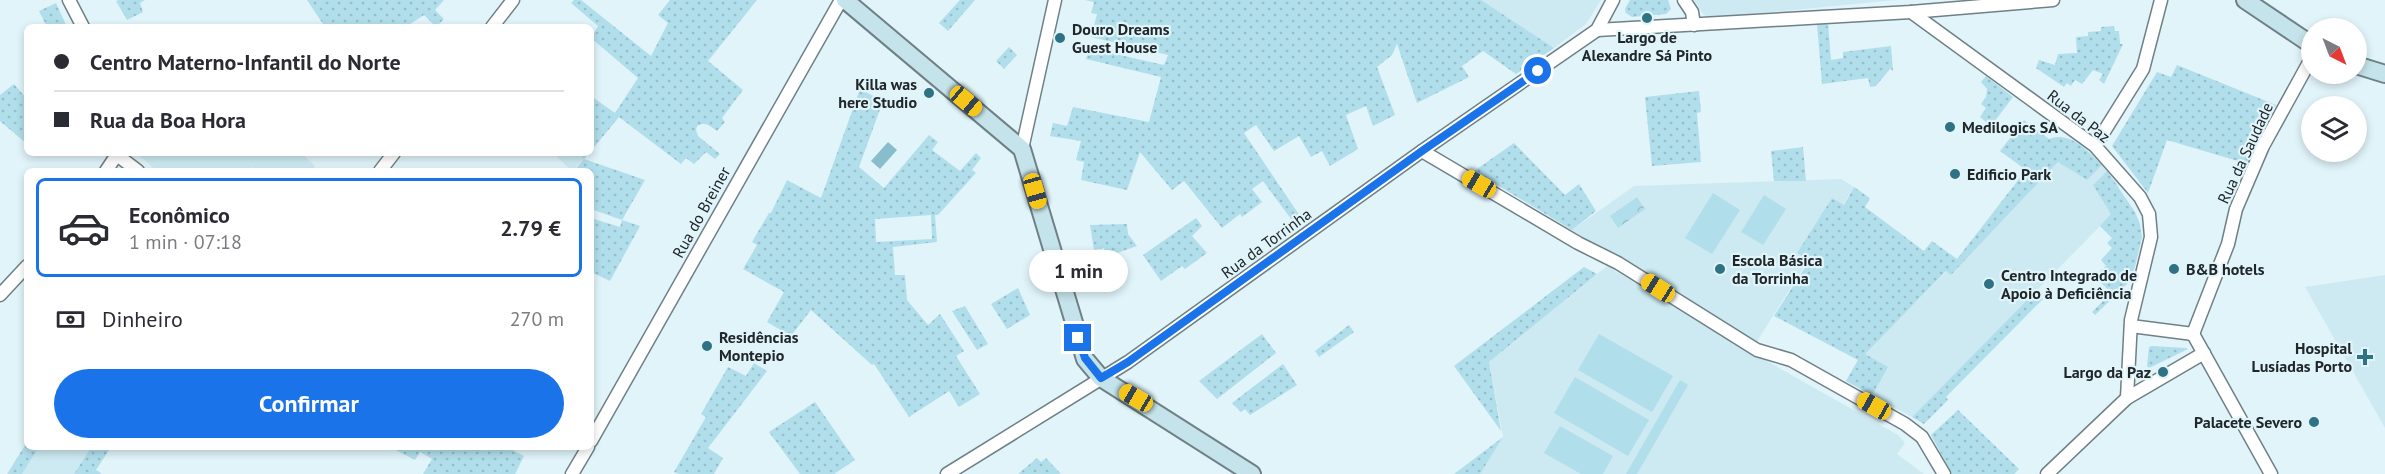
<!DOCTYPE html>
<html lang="pt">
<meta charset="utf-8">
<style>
body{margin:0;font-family:"PT Sans",sans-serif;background:#f7f7f7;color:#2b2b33;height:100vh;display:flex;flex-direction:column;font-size:22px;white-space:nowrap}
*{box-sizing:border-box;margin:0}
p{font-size:20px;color:#7c7c81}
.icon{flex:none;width:33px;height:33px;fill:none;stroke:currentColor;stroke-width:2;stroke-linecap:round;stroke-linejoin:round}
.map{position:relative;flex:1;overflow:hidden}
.panel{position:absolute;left:24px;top:168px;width:570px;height:282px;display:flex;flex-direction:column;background:#fff;border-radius:9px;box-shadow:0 3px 9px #0003}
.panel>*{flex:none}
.top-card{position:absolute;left:24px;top:24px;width:570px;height:132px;border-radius:9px;box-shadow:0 3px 9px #0003;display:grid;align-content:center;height:132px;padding:0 30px;background:#fff}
.needle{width:39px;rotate:138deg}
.controls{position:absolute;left:2301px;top:18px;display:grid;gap:12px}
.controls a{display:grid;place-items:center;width:66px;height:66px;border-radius:50%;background:#fff;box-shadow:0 3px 9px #0003;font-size:30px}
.end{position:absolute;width:27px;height:27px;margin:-14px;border:8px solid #1a73e8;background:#fff;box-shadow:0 0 0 3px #fff}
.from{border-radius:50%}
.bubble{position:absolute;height:42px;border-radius:21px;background:#fff;box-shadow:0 3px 9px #0003;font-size:20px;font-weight:700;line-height:42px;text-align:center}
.car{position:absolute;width:18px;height:36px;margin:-18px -9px;border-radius:8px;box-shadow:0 0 4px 2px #0007;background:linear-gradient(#f5c518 24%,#345 0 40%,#f5c518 0 76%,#345 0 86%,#f5c518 0)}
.top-card b{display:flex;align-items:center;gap:21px;height:57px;font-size:22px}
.top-card b+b{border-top:2px solid #e1e1e2}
.top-card i{width:15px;height:15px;background:#2b2b33}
ul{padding:10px 0 0;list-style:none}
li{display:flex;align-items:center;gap:18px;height:99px;margin:0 12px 9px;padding:0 18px;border:3px solid #e1e1e2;border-radius:9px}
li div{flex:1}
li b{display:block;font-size:22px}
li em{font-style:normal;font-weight:700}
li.current{border-color:#1a73e8}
li>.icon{width:54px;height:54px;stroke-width:1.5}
.pay{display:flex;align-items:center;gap:15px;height:66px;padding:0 30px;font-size:22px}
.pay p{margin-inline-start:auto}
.cta{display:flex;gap:12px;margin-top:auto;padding:12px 30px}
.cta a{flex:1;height:69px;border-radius:36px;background:#1a73e8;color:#fff;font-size:24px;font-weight:700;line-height:69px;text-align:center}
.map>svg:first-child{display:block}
.built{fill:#cdeaf2}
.grass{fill:url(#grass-dots);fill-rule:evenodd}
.forest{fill:url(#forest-crowns)}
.pitch{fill:#b1deeb}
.water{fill:#88bdcc}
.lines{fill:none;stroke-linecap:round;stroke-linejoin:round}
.street-casing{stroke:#6f8186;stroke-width:15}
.secondary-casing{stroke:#6f8186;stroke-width:20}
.street{stroke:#fff;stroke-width:12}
.secondary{stroke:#c5e3ea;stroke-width:16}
.route{stroke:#1a73e8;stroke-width:8}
.poi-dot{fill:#2f7283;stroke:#e0f4fa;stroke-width:2}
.labels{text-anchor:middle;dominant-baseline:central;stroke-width:4.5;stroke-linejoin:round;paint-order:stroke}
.poi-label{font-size:16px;font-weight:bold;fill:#20272a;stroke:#e0f4fa;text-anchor:start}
.street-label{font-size:16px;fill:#20272a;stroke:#e0f4fa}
</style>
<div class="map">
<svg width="2385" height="474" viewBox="0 0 2385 474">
<defs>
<pattern id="grass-dots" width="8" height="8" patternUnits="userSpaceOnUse" patternTransform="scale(1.5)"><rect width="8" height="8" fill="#b1deeb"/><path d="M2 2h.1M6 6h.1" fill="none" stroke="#98beca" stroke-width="1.8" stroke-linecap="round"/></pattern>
<pattern id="forest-crowns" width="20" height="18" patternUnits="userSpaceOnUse" patternTransform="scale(1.5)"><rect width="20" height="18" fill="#b1deeb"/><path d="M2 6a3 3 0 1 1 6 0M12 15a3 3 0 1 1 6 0" fill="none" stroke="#98beca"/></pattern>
</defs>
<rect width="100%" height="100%" fill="#e0f4fa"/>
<g class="built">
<polygon points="1481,0 1601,0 1586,24 1554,48"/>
<polygon points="1694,0 1897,0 1710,18 1703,14"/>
<polygon points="2076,143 2094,157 2119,185 2111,215 1912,417 1846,381 1858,360 1947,271 1951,275"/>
<polygon points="136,153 301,153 314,165 315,171 256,170 253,167 245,171 157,171"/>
<polygon points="553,153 578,153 584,159 572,171"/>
<polygon points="1841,179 1854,187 1756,343 1572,230 1634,186"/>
<polygon points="1607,266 1756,355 1898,435 1905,443 1897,454 1924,474 1480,474 1503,437 1489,362"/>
<polygon points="2385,275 2385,428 2305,287"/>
<polygon points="39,447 91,447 74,474 22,474"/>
</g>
<g class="grass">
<polygon points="119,0 145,0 140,3 143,12 127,20 116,1"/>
<polygon points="307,0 444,0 435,10 444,19 436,27 424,15 410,24 411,27 325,27"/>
<path d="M 574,0 L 581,0 L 651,56 L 668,23 L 658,15 L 670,0 L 757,0 L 708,61 L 743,90 L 722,118 L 725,122 L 717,131 C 710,126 705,121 697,126 L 696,130 L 698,136 L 720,154 L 715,159 L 706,152 L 694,164 L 686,158 L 681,164 L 619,117 L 591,151 L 591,96 L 615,113 L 638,78 L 591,38 L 598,26 L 571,3 Z"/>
<polygon points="960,0 975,0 948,31 939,23"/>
<polygon points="1085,0 1481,0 1554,48 1516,74 1483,51 1462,66 1469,77 1417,103 1397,44 1392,55 1377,67 1395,115 1373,126 1366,106 1346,115 1358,149 1330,166 1322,151 1311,157 1299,136 1274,151 1256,125 1244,133 1304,222 1297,227 1263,181 1252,189 1262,202 1242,217 1240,214 1222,228 1184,181 1172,190 1140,152 1127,190 1081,180 1084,162 1076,160 1081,141 1050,136 1053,123 1067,126 1073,107 1149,122 1161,77 1086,59 1089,48 1164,65 1168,55 1091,37 1097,14 1091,13 1094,2"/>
<polygon points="1630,0 1668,0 1671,9 1666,14 1632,17 1626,13 1625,9"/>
<polygon points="56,3 67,27 47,27 39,11"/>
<polygon points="1828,23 1831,60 1843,58 1843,52 1891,46 1893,71 1890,69 1876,86 1870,87 1868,78 1822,84 1817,24"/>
<polygon points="2114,26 2115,31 2119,31 2120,44 2123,44 2104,84 2099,80 2103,74 2093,70 2082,84 2075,80 2071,86 2067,83 2064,87 2036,68 2039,60 2055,65 2058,54 2077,53 2076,37 2088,36 2088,32 2101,31 2101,27"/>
<polygon points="1009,47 1017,55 1004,69 996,61"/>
<polygon points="2177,65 2276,105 2248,164 2167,140 2148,193 2112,146 2157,72 2171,77"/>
<polygon points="1986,76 2013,97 1991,126 1980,117 1986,108 1981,104 1986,97 1987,89 1981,82"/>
<polygon points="14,84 27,99 25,125 27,144 0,121 0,95"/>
<path d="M 860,89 L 883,101 L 859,167 L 884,188 L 929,135 L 938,142 L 932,150 L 960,171 L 976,153 L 981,158 L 972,170 L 976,173 L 938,215 L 935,215 L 937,242 L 893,247 L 895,275 L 905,275 L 907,300 L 928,325 L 940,314 L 964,351 L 956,356 L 980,394 L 959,407 L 949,391 L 909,417 L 874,364 L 872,365 L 811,310 L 791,336 L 767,322 L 784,292 L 743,269 L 757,245 L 752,242 L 769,213 L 771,213 L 787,180 L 821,198 ZM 931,215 L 932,239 L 876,242 L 875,219 Z"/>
<polygon points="1699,91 1701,112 1697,113 1701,162 1652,166 1645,97"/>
<path d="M 2024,120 L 2049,139 C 2070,130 2089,152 2102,165 L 2087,180 L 2058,162 L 1951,275 L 1946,271 L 1865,354 L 1888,367 L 1872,395 L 1846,381 L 1858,360 L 1774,316 L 1809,261 L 1797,253 L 1832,198 L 1844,205 L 1854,187 L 1870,198 L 1865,207 L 1924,251 L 1932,241 L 1957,259 L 2026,170 L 2000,151 Z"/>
<polygon points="1514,143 1565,195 1579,184 1596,211 1572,230 1474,171"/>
<polygon points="1803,147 1806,181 1774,181 1771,151"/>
<polygon points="578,153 589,153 584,159 645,180 622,220 640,226 610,281 591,272 591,218 620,227 622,220 591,209 591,171 574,171 584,159"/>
<polygon points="2107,171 2135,212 2140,224 2142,237 2132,279 2095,315 2092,312 2111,293 2095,276 2106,266 2101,260 2112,248 2107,243 2112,238 2100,226 2111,214 2093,185"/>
<polygon points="1196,218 1202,226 1192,236 1207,253 1185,269 1182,266 1161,281 1143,255"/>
<polygon points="1127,224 1128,234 1137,246 1106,257 1104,248 1094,250 1090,225"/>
<polygon points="1584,267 1597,274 1489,362 1501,431 1454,366"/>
<polygon points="1018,288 1030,315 1007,329 991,304"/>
<polygon points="2035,292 2043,299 1946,397 1948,400 1924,424 1912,417"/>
<polygon points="965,306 988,344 977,350 952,311"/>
<polygon points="1349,325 1354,332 1319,357 1315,351"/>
<polygon points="1262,334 1276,353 1217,399 1199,381"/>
<polygon points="2152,346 2186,348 2188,349 2149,368 2147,366 2149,347"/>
<polygon points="754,363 767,371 708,448 723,458 714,474 679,474 674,472 706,417 701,414 728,367 746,376"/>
<polygon points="1283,364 1297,385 1250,415 1245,409 1241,412 1232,403"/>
<polygon points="815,402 855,460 834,474 800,474 769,432"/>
<polygon points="1958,410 2019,469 2014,474 1952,474 1931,435"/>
<polygon points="1503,437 1480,474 1454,474"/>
<polygon points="27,442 27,447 39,447 22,474 7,474"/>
<polygon points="91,447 111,447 96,470 102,474 74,474"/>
<polygon points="390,447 507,447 524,456 515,474 423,474 432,459 420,452 415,460"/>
<polygon points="1037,458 1041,462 1046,458 1061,474 1018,474"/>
</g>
<polygon class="forest" points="1637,197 1645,209 1618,228 1610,216"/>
<g class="pitch">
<polygon points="1713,193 1740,210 1712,254 1685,238"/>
<polygon points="1764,195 1786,209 1763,245 1741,232"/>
<polygon points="1599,334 1673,376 1652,412 1578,370"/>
<polygon points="1575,377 1649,420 1628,456 1554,413"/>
<polygon points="1680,380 1688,385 1637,474 1626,474"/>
<polygon points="1560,426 1613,456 1603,474 1581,474 1544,453"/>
</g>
<polygon class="water" points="888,142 897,150 880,169 871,161"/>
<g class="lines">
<defs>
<g id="street">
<polyline points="69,0 83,27"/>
<polyline points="1684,0 1692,12 1694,25"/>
<polyline points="1911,12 2095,146 2140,197 2149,214 2151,237 2131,320 2127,398"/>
<polyline points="492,27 513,0"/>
<polyline points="1597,30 1911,12 2053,0"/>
<polyline points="2095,146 2143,69 2161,0"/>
<polyline points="1022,149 1055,0"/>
<polyline points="1422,151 1578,243 1618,263 1757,350 1791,360 1905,424 1922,437 1944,474"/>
<polyline points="117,155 138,171"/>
<polyline points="106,171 118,153"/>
<polyline points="380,171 394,153"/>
<polyline points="0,295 27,266"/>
<polyline points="2131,326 2193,334"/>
<polyline points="2193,334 2228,244 2236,209 2263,146 2312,57"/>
<polyline points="2193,334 2271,474"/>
<polyline points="591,441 841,0"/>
<polyline points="572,474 588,447"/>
<polyline points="947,474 1128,362 1422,151 1597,30 1613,0"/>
<polyline points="2047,474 2127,398 2204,353"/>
</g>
<g id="secondary">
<polyline points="845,0 1022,149 1085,359 1101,378 1252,474"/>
<polyline points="2245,0 2312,45"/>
<polyline points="2356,65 2385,74"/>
</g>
</defs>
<use href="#street" class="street-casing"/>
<use href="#secondary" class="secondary-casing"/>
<use href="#street" class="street"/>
<use href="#secondary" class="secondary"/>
</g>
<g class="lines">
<polyline class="route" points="1078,338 1085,358 1101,378 1128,362 1422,151 1538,71"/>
</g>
<g class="poi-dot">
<circle cx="1647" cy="18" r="6"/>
<circle cx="1060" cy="38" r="6"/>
<circle cx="929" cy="93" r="6"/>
<circle cx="1950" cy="127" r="6"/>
<circle cx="1955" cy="174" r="6"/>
<circle cx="1720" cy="269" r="6"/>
<circle cx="2174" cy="269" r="6"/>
<circle cx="1989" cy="284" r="6"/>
<circle cx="707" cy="346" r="6"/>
<path d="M2362 348h6v6h6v6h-6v6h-6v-6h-6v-6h6z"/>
<circle cx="2163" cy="372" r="6"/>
<circle cx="2314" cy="422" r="6"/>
</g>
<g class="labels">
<g class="poi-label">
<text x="1072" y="29">Douro Dreams<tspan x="1072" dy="18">Guest House</tspan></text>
<text x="1647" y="37" text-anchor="middle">Largo de<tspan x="1647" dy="18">Alexandre Sá Pinto</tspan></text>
<text x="917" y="84" text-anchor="end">Killa was<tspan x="917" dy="18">here Studio</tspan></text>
<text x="1962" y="127">Medilogics SA</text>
<text x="1967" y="174">Edificio Park</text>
<text x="1732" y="260">Escola Básica<tspan x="1732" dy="18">da Torrinha</tspan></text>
<text x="2186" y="269">B&amp;B hotels</text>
<text x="2001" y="275">Centro Integrado de<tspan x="2001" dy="18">Apoio à Deficiência</tspan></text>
<text x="719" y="337">Residências<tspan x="719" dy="18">Montepio</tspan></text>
<text x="2352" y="348" text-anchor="end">Hospital<tspan x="2352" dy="18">Lusíadas Porto</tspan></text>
<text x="2151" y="372" text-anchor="end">Largo da Paz</text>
<text x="2302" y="422" text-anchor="end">Palacete Severo</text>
</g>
<g class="street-label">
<text transform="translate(2079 116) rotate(38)">Rua da Paz</text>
<text transform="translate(2245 153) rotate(-65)">Rua da Saudade</text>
<text transform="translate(701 212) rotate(-61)">Rua do Breiner</text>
<text transform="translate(1266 243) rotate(-36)">Rua da Torrinha</text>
</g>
</g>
</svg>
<div class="controls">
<a><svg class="needle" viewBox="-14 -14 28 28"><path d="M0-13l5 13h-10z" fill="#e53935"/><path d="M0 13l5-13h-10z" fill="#7c7c81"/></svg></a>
<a><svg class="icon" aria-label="layers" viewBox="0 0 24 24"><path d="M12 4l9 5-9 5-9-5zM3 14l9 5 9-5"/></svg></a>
</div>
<i class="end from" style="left:1538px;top:71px"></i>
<i class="end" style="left:1078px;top:338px"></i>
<div class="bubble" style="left:1029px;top:250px;width:99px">1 min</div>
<i class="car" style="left:966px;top:101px;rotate:130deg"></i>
<i class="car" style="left:1479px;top:184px;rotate:300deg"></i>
<i class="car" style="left:1035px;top:191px;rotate:164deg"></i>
<i class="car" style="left:1658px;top:288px;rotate:302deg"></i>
<i class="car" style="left:1136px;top:398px;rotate:300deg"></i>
<i class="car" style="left:1874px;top:406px;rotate:299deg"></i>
<div class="top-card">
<b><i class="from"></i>Centro Materno-Infantil do Norte</b>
<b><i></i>Rua da Boa Hora</b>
</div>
<section class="panel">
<ul>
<li class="current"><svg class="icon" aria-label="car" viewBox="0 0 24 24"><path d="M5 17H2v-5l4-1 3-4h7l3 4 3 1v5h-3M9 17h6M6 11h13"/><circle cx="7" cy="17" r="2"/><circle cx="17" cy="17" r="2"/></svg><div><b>Econômico</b><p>1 min · 07:18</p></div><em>2.79 €</em></li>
</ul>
<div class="pay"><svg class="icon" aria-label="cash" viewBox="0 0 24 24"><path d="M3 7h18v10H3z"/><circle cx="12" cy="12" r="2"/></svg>Dinheiro<p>270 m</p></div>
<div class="cta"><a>Confirmar</a></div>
</section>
</div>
